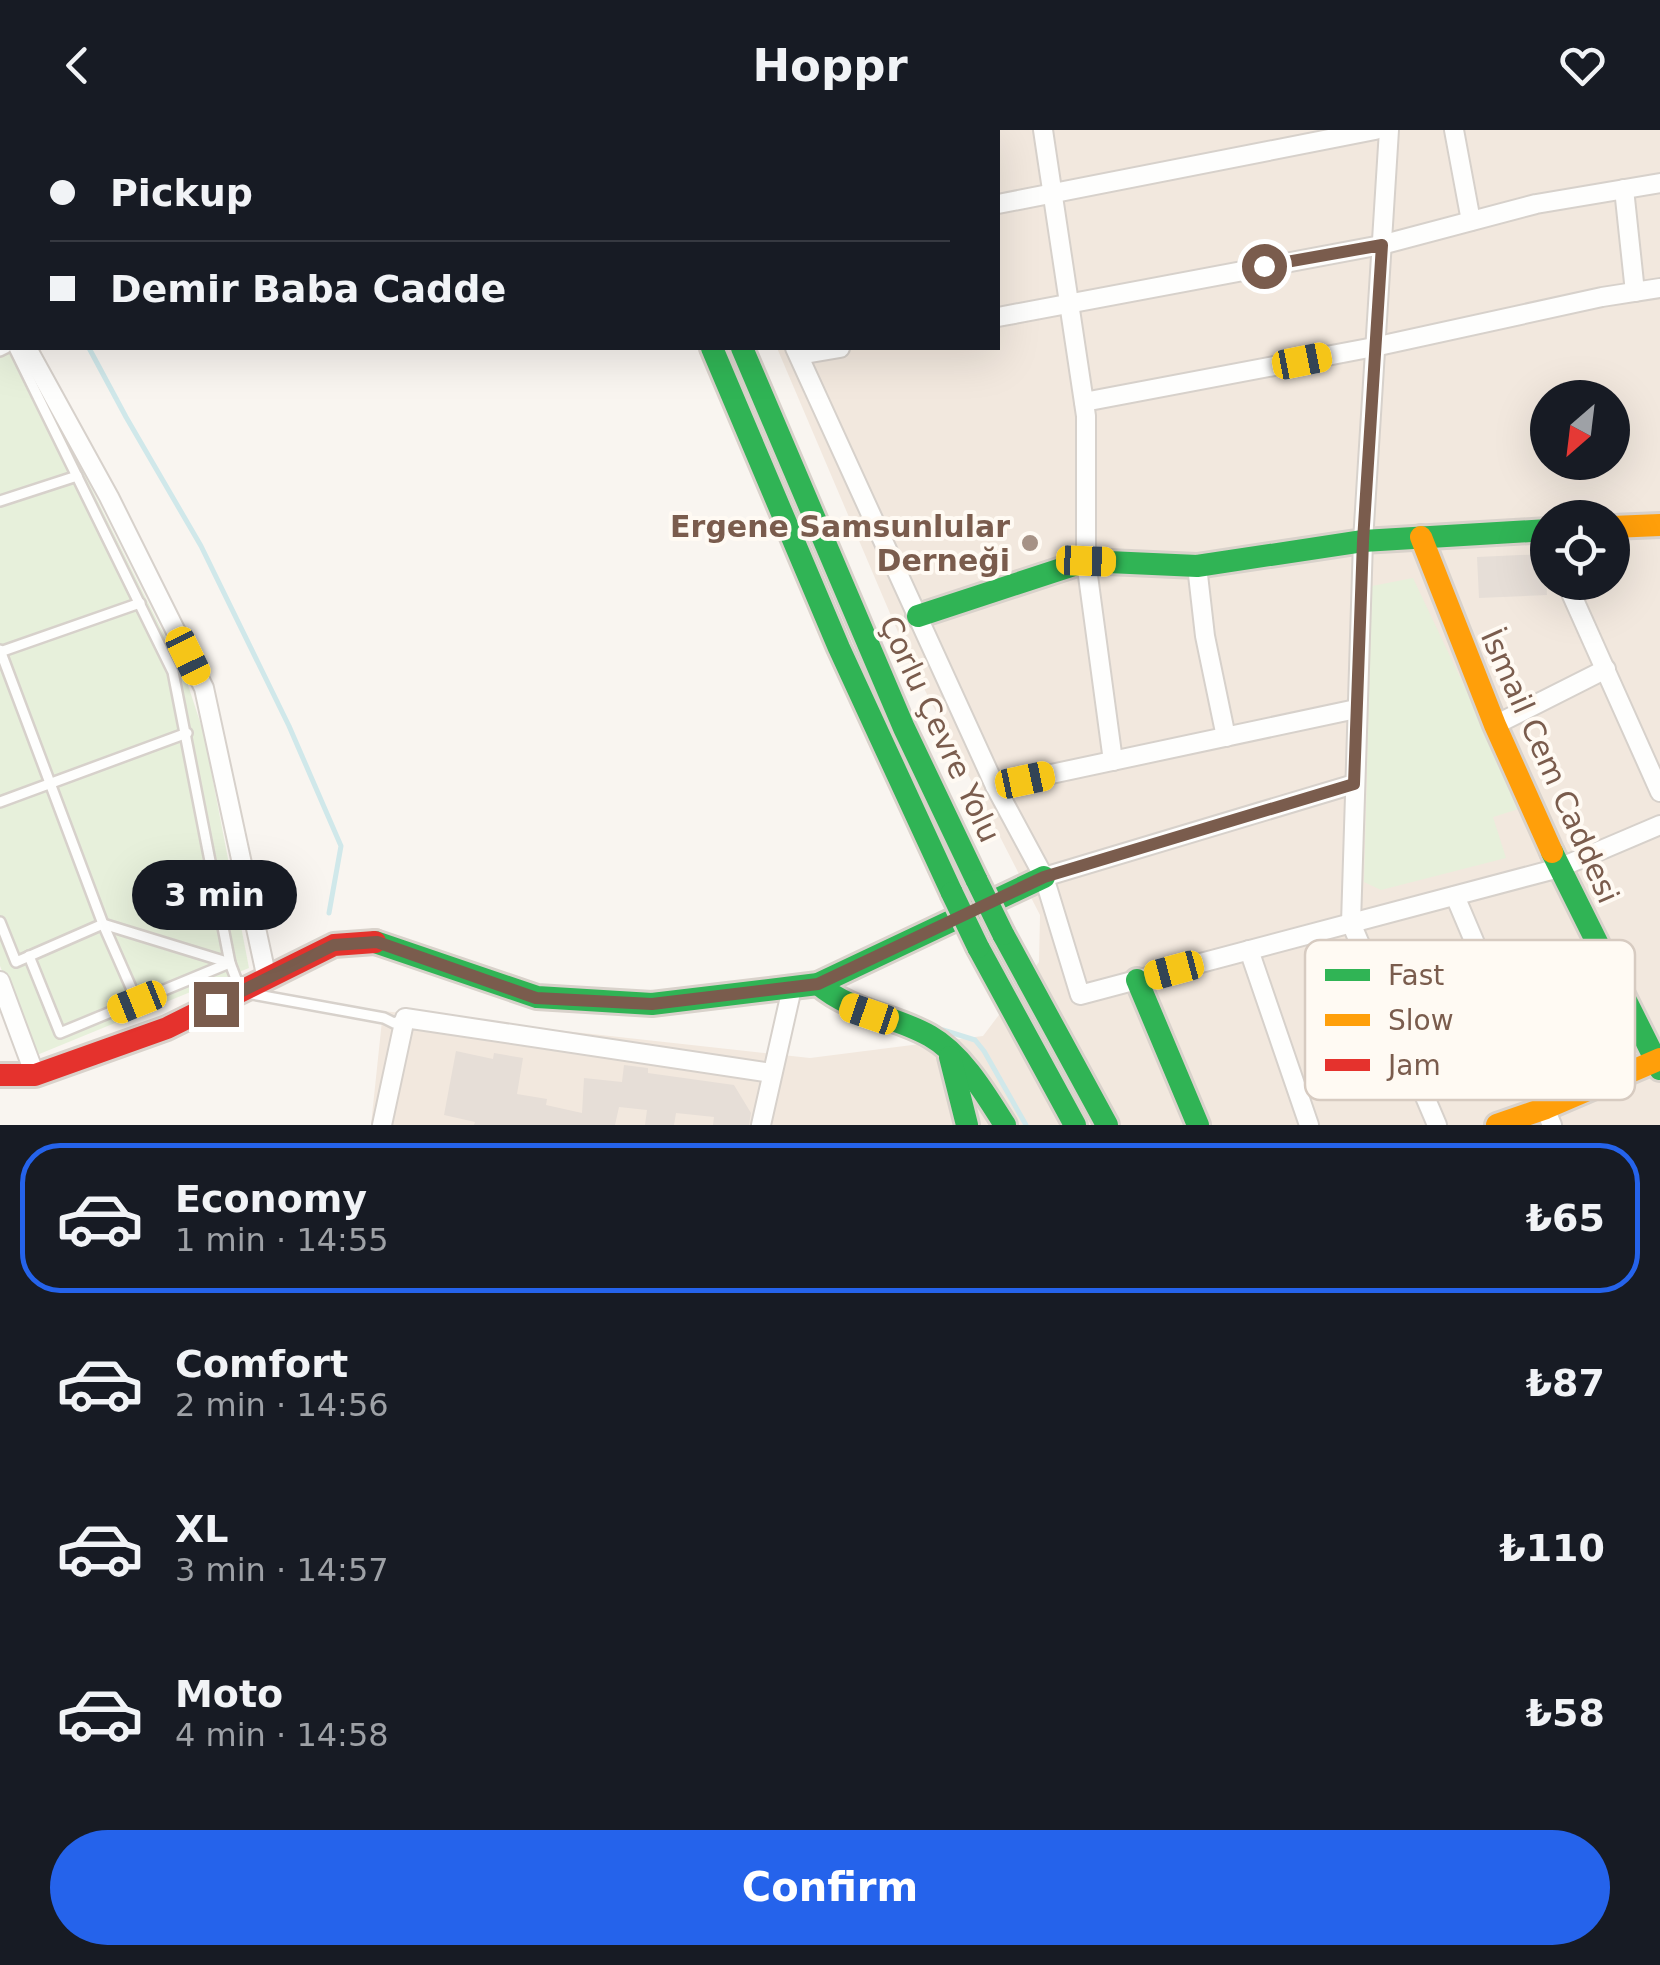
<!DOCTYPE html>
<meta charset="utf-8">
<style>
body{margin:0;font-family:"DejaVu Sans",sans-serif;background:#242831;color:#f1f3f6;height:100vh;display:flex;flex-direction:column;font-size:38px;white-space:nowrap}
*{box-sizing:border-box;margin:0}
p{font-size:32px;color:#9ea1a6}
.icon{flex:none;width:55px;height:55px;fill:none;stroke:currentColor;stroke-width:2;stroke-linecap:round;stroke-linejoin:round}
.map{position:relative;height:995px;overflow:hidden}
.panel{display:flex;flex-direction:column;background:#171b24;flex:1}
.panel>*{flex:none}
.top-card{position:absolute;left:0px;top:0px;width:1000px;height:220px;box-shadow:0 10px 40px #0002;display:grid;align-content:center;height:220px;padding:0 50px;background:#171b24}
.needle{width:65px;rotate:208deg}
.fabs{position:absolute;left:1530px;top:250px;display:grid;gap:20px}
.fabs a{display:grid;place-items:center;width:100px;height:100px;border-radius:50%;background:#171b24;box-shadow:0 10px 40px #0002;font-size:50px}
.end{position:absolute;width:45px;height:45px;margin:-22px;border:12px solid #7a5c4d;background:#fff;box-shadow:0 0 0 5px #fff}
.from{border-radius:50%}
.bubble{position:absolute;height:70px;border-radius:35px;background:#171b24;box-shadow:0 10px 40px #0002;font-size:32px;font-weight:600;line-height:70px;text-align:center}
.car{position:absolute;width:30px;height:60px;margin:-30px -15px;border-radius:12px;box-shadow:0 0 8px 2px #0007;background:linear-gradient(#f5c518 24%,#345 0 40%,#f5c518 0 76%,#345 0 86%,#f5c518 0)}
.top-card b{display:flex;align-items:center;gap:35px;height:95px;font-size:38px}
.top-card b+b{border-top:2px solid #363941}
.top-card i{width:25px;height:25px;background:#f1f3f6}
ul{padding:18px 0 0;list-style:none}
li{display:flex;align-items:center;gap:30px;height:150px;margin:0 20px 15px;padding:0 30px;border:5px solid transparent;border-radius:40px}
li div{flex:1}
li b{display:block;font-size:38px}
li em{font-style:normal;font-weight:600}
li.on{border-color:#2563eb}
li>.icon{width:90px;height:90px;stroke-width:1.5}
.cta{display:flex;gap:20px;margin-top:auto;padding:20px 50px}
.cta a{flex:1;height:115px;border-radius:60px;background:#2563eb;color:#fff;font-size:40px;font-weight:600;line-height:115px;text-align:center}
header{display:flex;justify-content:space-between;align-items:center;height:130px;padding:0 50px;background:#171b24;font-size:45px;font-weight:600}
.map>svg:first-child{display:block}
.residential{fill:#f2e8de;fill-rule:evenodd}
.green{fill:#e7f0db}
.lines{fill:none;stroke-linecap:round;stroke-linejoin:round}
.stream{stroke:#d0e8ea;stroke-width:5}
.building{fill:#e6ded7}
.lane-casing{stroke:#d7d1cb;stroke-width:14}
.street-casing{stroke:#d7d1cb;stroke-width:22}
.fast-casing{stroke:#d9d2cb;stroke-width:28}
.slow-casing{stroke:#d9d2cb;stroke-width:28}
.jam-casing{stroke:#d9d2cb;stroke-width:28}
.lane{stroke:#fefefd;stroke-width:9}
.street{stroke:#fefefd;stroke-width:18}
.fast{stroke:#30b455;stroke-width:22}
.slow{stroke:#ff9f0a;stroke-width:22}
.jam{stroke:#e5322d;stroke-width:22}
.fast-bridge-casing{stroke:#dad1cc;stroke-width:28;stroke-linecap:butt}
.fast-bridge{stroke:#30b455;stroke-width:22}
.route{stroke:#7a5c4d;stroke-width:12}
.poi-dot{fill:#a69286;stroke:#fffaf3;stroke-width:4}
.labels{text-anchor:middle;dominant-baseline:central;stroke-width:8;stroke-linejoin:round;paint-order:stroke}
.poi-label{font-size:30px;font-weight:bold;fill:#7a5c4d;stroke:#fffaf3;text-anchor:end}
.street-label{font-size:30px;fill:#7a5c4d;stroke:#fffaf3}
.key{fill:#fffaf3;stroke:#d7cbc1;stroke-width:2.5}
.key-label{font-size:28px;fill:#7a5c4d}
</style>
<header><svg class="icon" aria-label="back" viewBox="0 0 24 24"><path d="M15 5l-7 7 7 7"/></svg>Hoppr<svg class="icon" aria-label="heart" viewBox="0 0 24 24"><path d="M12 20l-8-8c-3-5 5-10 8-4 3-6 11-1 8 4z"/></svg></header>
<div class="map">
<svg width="1660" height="995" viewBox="0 0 1660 995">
<rect width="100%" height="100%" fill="#f9f5f0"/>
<path class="residential" d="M 686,0 L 1660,0 L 1660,995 L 371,995 L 383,881 L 810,928 L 983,906 L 1039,832 L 1040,785 L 912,535 L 777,218 L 998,218 L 998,2 ZM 1548,268 L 1612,268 L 1612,332 L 1548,332 ZM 1548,388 L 1612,388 L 1612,452 L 1548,452 Z"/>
<g class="green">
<polygon points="0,174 2,218 22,218 186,549 204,604 249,838 37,925 0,836"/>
<polygon points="1413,448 1522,678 1493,687 1506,728 1381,760 1364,752 1372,456"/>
</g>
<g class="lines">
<g class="stream">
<polyline points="27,0 27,2"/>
<polyline points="89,218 126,287 201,416 289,596 341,716 329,783"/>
<polyline points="943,900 975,910 984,921 1026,995"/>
</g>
</g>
<g class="building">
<polygon points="1545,424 1547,465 1479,468 1477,427"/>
<polygon points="456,921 493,929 494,923 523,928 517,964 547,969 546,975 582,983 584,948 622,952 624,935 648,938 648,943 734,955 751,983 749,995 713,995 714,987 676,983 674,995 645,995 647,980 619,977 615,995 474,995 475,992 444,985"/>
</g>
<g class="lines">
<defs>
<g id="lane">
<polyline points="0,190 2,195"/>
<polyline points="14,218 173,542 230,833 241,862 384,888 394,893 405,888"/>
<polyline points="0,221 6,218"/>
<polyline points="0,371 77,346"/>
<polyline points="0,520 103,794 137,871"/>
<polyline points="0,522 140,473"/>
<polyline points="0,672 187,603"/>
<polyline points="0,792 16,832 103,794 230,833"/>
<polyline points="29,826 60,903 227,834"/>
</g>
<g id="street">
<polyline points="704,0 705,2"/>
<polyline points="1043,0 1086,286 1086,431 1113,631"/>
<polyline points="1389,0 1363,411 1351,793 1437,995"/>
<polyline points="1454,0 1471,91"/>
<polyline points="817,2 827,0"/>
<polyline points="1624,59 1635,162"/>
<polyline points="998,74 1375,0"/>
<polyline points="0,167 2,172"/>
<polyline points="998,187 1381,115 1536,74 1660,53"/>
<polyline points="27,218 109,367 204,558 267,849"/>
<polyline points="795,218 995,656 1044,747 1080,865 1559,738 1660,695"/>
<polyline points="799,225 840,218"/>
<polyline points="1084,272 1374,217 1602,167 1660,158"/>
<polyline points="1197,436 1205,506 1226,607"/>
<polyline points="1566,452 1660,662"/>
<polyline points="1495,595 1606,539"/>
<polyline points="995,656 1356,579"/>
<polyline points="1044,747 1354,654"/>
<polyline points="1455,766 1552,995"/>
<polyline points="1249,820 1309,995"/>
<polyline points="0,851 35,945"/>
<polyline points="382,995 405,888 772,943"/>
<polyline points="761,995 792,858"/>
</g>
<g id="fast">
<polyline points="657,0 658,2"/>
<polyline points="712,218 839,518 952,763"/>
<polyline points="742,218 904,598 977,751"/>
<polyline points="918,486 1086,431 1197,436 1363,411 1548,400"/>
<polyline points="1552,722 1660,939"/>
<polyline points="1003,804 1107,995"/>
<polyline points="375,812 537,867 652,874 818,854 1044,747"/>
<polyline points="978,817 1075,995"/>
<polyline points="1137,850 1198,995"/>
<path d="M 818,854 C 852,883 893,885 930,906 C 962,924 986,965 1005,995"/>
<polyline points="950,927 967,995"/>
</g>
<g id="slow">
<polyline points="1612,397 1660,395"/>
<polyline points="1421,407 1495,595 1552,722"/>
<polyline points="1497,995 1546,978 1660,929"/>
</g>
<g id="jam">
<polyline points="625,0 626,2"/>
<polyline points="0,945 35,945 167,898 334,815 375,812"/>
</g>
</defs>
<use href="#lane" class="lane-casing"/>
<use href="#street" class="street-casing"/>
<use href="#fast" class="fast-casing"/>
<use href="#slow" class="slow-casing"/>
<use href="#jam" class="jam-casing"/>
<use href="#lane" class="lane"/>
<use href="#street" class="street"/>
<use href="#fast" class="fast"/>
<use href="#slow" class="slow"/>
<use href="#jam" class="jam"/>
<defs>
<g id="fast-bridge">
<polyline points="977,751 1003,804"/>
<polyline points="952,763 978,817"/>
</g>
</defs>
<use href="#fast-bridge" class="fast-bridge-casing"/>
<use href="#fast-bridge" class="fast-bridge"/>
</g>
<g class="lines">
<polyline class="route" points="216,874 334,815 377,812 536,868 652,874 818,854 1044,747 1354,654 1363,411 1382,115 1264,136"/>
</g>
<circle class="poi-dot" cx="1030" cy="413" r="10"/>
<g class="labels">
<g class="poi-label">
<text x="1010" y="396">Ergene Samsunlular<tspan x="1010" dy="34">Derneği</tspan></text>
</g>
<g class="street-label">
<text transform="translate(940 599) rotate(65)">Çorlu Çevre Yolu</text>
<text transform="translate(1550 636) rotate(66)">İsmail Cem Caddesi</text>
</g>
</g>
<rect x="1305" y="810" width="330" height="160" rx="15" class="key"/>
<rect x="1325" y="839" width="45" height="12" fill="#30b455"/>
<rect x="1325" y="884" width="45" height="12" fill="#ff9f0a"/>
<rect x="1325" y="929" width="45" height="12" fill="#e5322d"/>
<g class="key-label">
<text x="1388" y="855">Fast</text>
<text x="1388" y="900">Slow</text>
<text x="1388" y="945">Jam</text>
</g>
</svg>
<div class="fabs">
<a><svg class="needle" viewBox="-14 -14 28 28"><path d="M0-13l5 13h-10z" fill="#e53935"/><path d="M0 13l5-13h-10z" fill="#9ea1a6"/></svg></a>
<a><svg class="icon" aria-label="locate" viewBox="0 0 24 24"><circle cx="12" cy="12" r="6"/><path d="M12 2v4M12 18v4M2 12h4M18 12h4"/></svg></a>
</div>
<i class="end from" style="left:1264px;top:136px"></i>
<i class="end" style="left:216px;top:874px"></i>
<div class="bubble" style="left:132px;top:730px;width:165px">3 min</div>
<i class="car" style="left:1302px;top:231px;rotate:79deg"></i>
<i class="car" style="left:1086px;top:431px;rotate:92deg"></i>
<i class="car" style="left:188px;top:526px;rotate:154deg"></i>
<i class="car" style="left:1025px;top:650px;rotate:78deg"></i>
<i class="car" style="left:1174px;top:840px;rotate:255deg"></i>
<i class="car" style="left:137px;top:872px;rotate:248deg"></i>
<i class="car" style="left:869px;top:884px;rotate:289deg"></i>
<div class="top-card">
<b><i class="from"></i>Pickup</b>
<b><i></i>Demir Baba Cadde</b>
</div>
</div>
<section class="panel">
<ul>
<li class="on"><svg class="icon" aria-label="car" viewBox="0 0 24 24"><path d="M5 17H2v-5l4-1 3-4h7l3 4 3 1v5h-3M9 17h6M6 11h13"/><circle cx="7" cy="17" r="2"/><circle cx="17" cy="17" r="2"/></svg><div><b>Economy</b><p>1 min · 14:55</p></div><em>₺65</em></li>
<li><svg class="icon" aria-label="car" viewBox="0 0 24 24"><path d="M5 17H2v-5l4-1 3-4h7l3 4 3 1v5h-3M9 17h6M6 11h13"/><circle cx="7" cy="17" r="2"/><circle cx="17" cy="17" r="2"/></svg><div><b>Comfort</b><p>2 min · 14:56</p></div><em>₺87</em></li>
<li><svg class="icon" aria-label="car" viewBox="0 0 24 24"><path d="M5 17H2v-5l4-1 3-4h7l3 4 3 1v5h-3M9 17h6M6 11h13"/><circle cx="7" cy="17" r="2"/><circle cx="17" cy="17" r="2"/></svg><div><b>XL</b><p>3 min · 14:57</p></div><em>₺110</em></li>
<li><svg class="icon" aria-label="car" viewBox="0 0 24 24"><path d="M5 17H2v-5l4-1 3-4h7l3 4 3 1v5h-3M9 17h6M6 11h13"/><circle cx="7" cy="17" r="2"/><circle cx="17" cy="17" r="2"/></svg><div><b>Moto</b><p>4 min · 14:58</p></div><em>₺58</em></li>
</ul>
<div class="cta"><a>Confirm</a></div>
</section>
